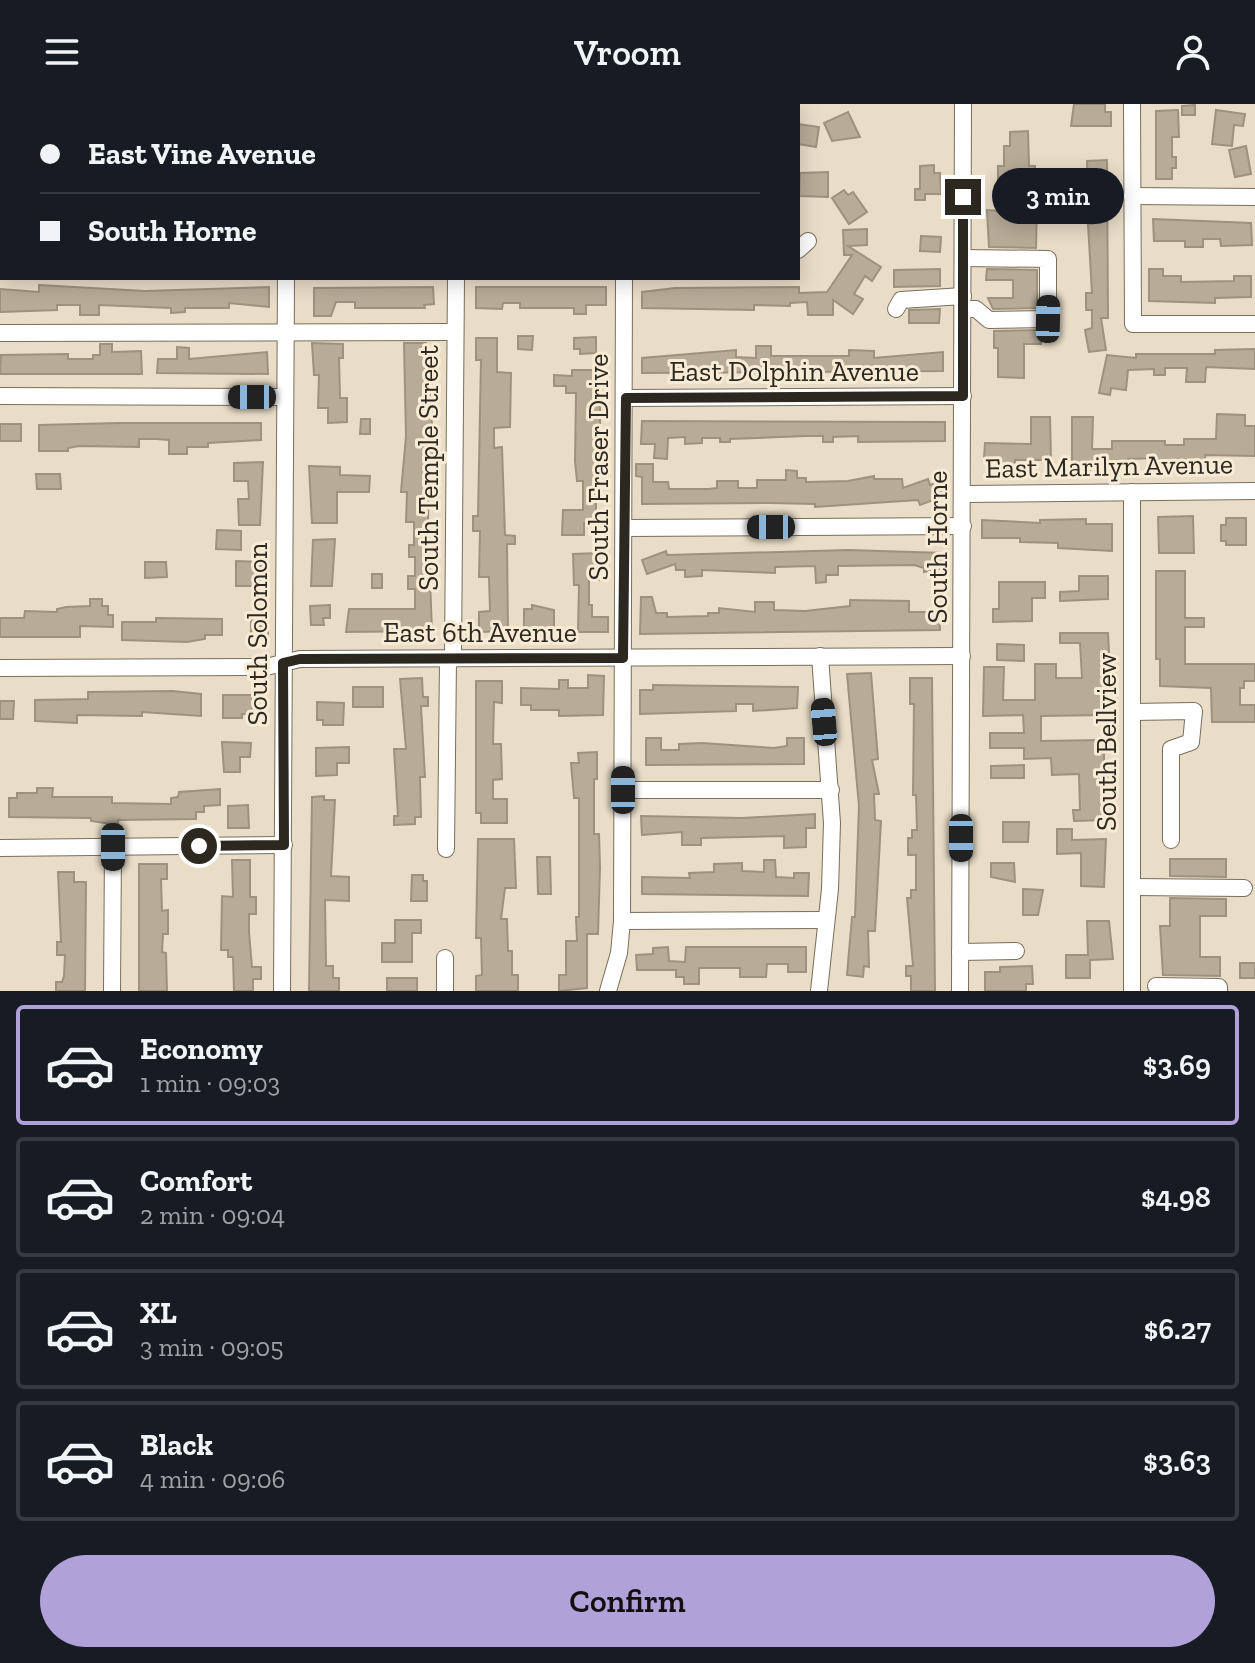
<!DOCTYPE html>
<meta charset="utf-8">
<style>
body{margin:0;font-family:"Zilla Slab",serif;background:#242831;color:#f1f3f6;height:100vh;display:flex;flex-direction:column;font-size:30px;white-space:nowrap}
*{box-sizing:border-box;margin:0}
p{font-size:26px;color:#9ea1a6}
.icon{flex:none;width:44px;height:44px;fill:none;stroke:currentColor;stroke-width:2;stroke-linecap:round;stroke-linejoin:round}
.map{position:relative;height:887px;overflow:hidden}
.panel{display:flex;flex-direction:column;background:#171b24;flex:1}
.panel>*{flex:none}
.banner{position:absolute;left:0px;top:0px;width:800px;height:176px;box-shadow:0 4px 20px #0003;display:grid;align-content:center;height:176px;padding:0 40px;background:#171b24}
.end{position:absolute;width:36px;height:36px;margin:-18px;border:10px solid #2c2820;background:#fff;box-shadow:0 0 0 4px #fff}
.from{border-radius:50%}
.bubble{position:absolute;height:56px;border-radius:28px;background:#171b24;box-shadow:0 4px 20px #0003;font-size:26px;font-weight:600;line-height:56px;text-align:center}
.car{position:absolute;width:24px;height:48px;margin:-24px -12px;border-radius:10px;box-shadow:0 0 6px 2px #0007;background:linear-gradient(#222 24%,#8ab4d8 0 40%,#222 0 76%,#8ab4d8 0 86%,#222 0)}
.banner b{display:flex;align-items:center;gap:28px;height:76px;font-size:30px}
.banner b+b{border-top:2px solid #363941}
.banner i{width:20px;height:20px;background:#f1f3f6}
ul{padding:14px 0 0;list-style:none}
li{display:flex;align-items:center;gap:24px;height:120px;margin:0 16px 12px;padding:0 24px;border:4px solid #363941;border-radius:8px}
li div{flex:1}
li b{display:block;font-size:30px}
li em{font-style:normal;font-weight:600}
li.active{border-color:#b1a1d9}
li>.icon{width:72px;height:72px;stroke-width:1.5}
.button{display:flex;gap:16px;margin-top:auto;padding:16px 40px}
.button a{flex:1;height:92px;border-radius:48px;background:#b1a1d9;color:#111;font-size:32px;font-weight:600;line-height:92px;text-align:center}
header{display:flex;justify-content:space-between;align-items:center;height:104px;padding:0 40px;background:#171b24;font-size:36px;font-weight:600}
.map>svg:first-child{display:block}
.building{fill:#b8ac98;stroke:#9e927f;stroke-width:2}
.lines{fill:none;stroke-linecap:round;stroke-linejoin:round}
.minor-casing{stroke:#786e5b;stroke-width:18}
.minor{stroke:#fff;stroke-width:16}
.route{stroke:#2c2820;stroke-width:10}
.labels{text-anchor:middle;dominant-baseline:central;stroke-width:6;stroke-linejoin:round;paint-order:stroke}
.street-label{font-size:28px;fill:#2c2820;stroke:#f7ebd5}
</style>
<header><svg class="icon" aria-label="menu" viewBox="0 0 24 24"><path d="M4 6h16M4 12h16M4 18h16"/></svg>Vroom<svg class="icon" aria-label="person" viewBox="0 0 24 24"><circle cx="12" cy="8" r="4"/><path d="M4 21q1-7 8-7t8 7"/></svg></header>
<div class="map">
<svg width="1255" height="887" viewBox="0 0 1255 887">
<rect width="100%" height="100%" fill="#e9ddc8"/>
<g class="building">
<polygon points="1074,0 1105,0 1105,8 1111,8 1111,22 1071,22"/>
<polygon points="1195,1 1195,11 1182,11 1182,2"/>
<polygon points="1178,6 1179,33 1172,33 1172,53 1176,53 1176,64 1172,64 1172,75 1156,75 1156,7"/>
<polygon points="1216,6 1245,10 1243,22 1234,21 1232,42 1212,40"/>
<polygon points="848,8 860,33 832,37 824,19"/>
<polygon points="798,20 819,23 816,43 798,40"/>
<polygon points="1028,27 1029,62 1035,62 1035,81 998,80 998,62 1004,62 1004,42 1010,42 1010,28"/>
<polygon points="1246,42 1251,70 1235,73 1229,46"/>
<polygon points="1107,56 1108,214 1101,214 1106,246 1089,248 1085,226 1092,224 1092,206 1086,206 1086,189 1092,189 1088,120 1093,120 1092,96 1065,97 1064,86 1088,86 1087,57"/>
<polygon points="934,61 934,69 940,69 941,90 925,90 925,96 915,96 915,85 920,85 920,62"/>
<polygon points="828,68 828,93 799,92 800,69"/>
<polygon points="844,86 848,91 853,88 867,108 849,120 832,94"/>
<polygon points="1037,100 1036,144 989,143 987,106 1000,107 999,101"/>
<polygon points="1153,115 1251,119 1252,141 1221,142 1220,135 1203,135 1203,143 1185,143 1185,137 1154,137"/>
<polygon points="867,125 867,141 848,142 881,163 872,177 865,172 854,190 863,195 853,210 833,196 833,211 808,211 807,198 790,199 790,202 754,201 754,206 642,204 642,188 675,184 799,183 799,189 827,188 852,151 844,151 843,126"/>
<polygon points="921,132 941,133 940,148 920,147"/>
<polygon points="940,165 940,182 894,183 894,166"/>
<polygon points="987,165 1037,166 1037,204 993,205 988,194 1013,194 1013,176 986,176"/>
<polygon points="1149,165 1163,165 1163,172 1181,172 1181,178 1234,177 1234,172 1251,172 1251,193 1215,194 1215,199 1149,197"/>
<polygon points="39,181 145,187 269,183 269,203 229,199 229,204 185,204 185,208 171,209 171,204 99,201 99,211 80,211 80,201 57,201 57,206 0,208 0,185 39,188"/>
<polygon points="433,183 434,200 424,201 425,204 355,204 355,198 336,198 331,212 314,212 314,184"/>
<polygon points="476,183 606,183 606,201 586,201 586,210 574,210 574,204 520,204 520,199 503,199 502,205 476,204"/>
<polygon points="940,205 939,219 909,219 909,206"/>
<polygon points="1041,226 1041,240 1024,240 1024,274 998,273 998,244 994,244 994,227"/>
<polygon points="518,232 533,232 532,246 518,245"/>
<polygon points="596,233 596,249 580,250 580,245 574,245 574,234"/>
<polygon points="476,234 497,234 497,268 511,269 510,323 494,324 494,344 502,343 505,431 515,432 515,440 507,440 508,527 479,528 479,508 490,507 489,473 479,473 480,427 473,427 473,412 478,412 481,256 476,256"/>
<polygon points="312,239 343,240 343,254 339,254 340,294 347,294 347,318 328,319 328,304 318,304 319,271 314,271"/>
<polygon points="404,239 426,239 425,264 430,264 433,354 429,354 428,423 432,527 346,528 349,505 415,505 415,485 408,485 408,472 415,472 415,453 409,453 409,441 414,441 414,418 406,418 407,388 401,388 406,332"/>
<polygon points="100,240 112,240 112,248 141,247 142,270 0,270 1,251 68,250 68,255 93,255 93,251 100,251"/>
<polygon points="756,242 771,242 771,252 849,252 849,246 874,247 874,254 943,248 943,267 642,269 642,254 736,246 736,253 756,254"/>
<polygon points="177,243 189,244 189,255 267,248 268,270 157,269 158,255 177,255"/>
<polygon points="1255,245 1255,265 1206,263 1205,278 1186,278 1187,264 1165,264 1165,271 1154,271 1154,265 1128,266 1126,286 1111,284 1110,291 1099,289 1107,251 1136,254 1136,250 1215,250 1215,246"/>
<polygon points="572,266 596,266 595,301 600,301 600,398 596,398 596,419 584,419 584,431 562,431 563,406 583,406 583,377 577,377 575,357 576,289 566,289 566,282 554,282 554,271 572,272"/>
<polygon points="1217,310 1245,311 1245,322 1255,322 1255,352 1205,351 1205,359 1165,359 1165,364 1156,364 1156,354 1128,355 1128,358 1090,359 1090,366 1072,366 1072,313 1093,313 1092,345 1112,345 1112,337 1165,337 1165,341 1184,341 1184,335 1216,335"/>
<polygon points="1031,313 1050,313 1051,356 1015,356 1015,370 1000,370 1000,354 984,354 985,339 1031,340"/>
<polygon points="361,315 370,315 370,330 360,330"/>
<polygon points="642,317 945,318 945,337 858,338 858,332 833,333 833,338 823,338 823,332 806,332 730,335 730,338 720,338 720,334 702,334 702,339 685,340 685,333 668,334 667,355 654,354 655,340 641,340"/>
<polygon points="119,319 261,319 261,336 208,339 208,343 187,343 187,350 169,350 169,336 156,335 139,335 139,343 79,342 68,344 68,347 39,347 39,321"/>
<rect x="0" y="320" width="21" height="17"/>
<polygon points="263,358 260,421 239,421 238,395 249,395 248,377 234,377 234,359"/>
<polygon points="636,360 653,360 653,378 668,378 669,385 708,385 717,384 717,377 738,377 738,384 757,384 757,376 786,376 786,366 797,367 797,374 806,374 806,378 848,377 874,372 874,375 902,375 903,384 928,375 930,381 938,378 944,392 920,401 918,396 815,403 815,400 770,399 642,400 642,373 636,372"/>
<polygon points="309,362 340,363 340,371 370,372 369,388 337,388 337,419 312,419"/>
<polygon points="36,370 60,370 61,385 37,385"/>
<polygon points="1193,412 1194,449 1159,449 1158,413"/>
<polygon points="1226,414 1246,414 1246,441 1226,441 1226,437 1221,437 1221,421 1226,421"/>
<polygon points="1086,415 1086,420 1112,420 1112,447 1058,444 1058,439 1020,438 1020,434 982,434 982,416 1040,419 1040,416"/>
<polygon points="217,426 241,427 241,446 216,445"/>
<polygon points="335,435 332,482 311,482 313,436"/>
<polygon points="848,446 944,449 944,464 924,468 924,464 914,461 838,462 838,471 826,471 826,478 816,479 815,462 775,463 775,469 702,466 702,472 685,473 685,466 676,466 675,460 647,470 642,456 666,447 667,451"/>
<polygon points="599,449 599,476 589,476 589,501 592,501 592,513 608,513 608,528 578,528 579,481 574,481 573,450"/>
<polygon points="236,457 261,458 260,482 236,482"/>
<polygon points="145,458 166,458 167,473 145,474"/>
<polygon points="1156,467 1185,467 1185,514 1204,514 1204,523 1185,523 1185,560 1255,560 1255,577 1244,577 1244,584 1240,584 1240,601 1255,601 1255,618 1212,618 1211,584 1160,582 1160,555 1156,555"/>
<rect x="372" y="470" width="10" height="14"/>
<polygon points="1079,472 1108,472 1108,495 1060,497 1060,488 1079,487"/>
<polygon points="999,478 1045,478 1045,494 1032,494 1032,517 993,518 993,505 999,505"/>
<polygon points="641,493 652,493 656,509 667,509 667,513 708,512 708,509 719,509 719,504 755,508 755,498 774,498 774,506 805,507 850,502 850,496 909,497 909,508 939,508 940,526 640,530"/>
<polygon points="90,495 102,495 102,502 108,502 108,511 113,511 113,523 80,522 80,533 0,533 0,514 24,514 25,507 57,508 57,505 66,503 90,502"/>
<polygon points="330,501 330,514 323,514 324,521 311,521 310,502"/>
<polygon points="532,501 554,506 554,526 524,526 524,505 532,505"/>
<polygon points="156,514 222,515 222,531 205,531 205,535 187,538 122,536 122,518 156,518"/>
<polygon points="260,515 260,522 268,522 268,535 251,535 251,516"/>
<polygon points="1060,529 1108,529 1111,588 1103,588 1104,611 1041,612 1041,637 1104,636 1104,659 1108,659 1105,716 1074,717 1073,706 1080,706 1079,670 1052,671 1051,654 1024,655 1024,644 990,644 990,629 1024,629 1023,611 983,612 984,563 1004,563 1003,596 1035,596 1035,560 1056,560 1056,574 1082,574 1080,539 1060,539"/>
<polygon points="997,540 1024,541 1024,557 997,556"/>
<polygon points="871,569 878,655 872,656 879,690 874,690 875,716 881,717 875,827 868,827 869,863 864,862 863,873 847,871 852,813 855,813 859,702 847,570"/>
<polygon points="588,571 604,572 603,611 559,612 559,606 531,606 531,601 521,601 521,584 559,585 559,576 568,576 568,584 588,584"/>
<polygon points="422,574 423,593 428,593 428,602 421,602 425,673 420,673 421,713 415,713 415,720 394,721 394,712 398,712 394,645 406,645 400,575"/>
<polygon points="910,574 932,574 935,887 911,887 911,872 906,872 906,862 913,862 907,794 911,794 911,786 916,786 916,751 908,751 908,734 912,734 912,726 917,726 916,691 913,691 914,600 910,600"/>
<polygon points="476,577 502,577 502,599 494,598 493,640 501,640 502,675 493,676 493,695 507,695 507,719 481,719 481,709 476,709"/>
<polygon points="653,581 798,583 797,604 753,607 753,600 736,600 736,607 640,610 640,586 653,586"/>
<rect x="353" y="583" width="30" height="20"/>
<polygon points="172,587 201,590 201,612 142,608 142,612 77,611 77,619 35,617 35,596 88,595 88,588"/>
<polygon points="223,591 252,591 252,610 242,610 242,614 223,614"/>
<polygon points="0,597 14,597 13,615 0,615"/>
<polygon points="317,598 344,599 343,621 323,621 323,616 317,616"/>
<polygon points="646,634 661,634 661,646 679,646 679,640 702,639 774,644 787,642 787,634 804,634 804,660 646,661"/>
<polygon points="222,638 251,639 250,653 240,653 240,668 224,668"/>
<polygon points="349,643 349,659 337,659 337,671 316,672 316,644"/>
<polygon points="597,648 597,675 594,675 594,730 599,730 600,763 598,830 587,830 587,884 559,887 559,871 566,871 566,837 577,837 576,813 579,813 579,694 574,694 571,659 579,659 578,649"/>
<polygon points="1024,661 1024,674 991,674 991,662"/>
<polygon points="37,684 53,684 52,693 112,693 112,699 171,700 171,694 178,693 179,688 220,685 220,701 204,702 204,708 196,708 196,715 118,716 118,721 91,717 91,714 9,713 9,694 17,694 17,689 37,689"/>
<polygon points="324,692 324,696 335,696 331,772 349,773 349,797 325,796 326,862 333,862 333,874 339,874 339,887 309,887 312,693"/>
<polygon points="248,701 249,724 228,724 228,702"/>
<polygon points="815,710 815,724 806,724 806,743 784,744 784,732 701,734 701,741 682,741 682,728 642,731 641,712 742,714"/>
<polygon points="1003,718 1029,718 1028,738 1003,738"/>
<polygon points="1057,725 1072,725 1072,736 1106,735 1104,783 1081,782 1081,749 1057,750"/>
<polygon points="478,735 514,735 516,784 505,784 501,815 507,815 508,847 512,847 512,871 518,871 518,887 476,887 476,872 482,871 481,834 476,834"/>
<polygon points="537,753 550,753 551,790 538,790"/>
<polygon points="1170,755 1226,755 1226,773 1170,772"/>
<polygon points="232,756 250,756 250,793 256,793 256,810 249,810 249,828 252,863 261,863 261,875 253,875 253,887 234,887 233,853 228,853 228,846 221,846 222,792 233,793"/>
<polygon points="764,756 775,756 776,773 794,774 794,769 809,769 808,792 642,790 642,773 690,774 689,769 714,768 714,760 742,759 742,767 764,768"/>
<polygon points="991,759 1014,759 1015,778 991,773"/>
<polygon points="139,760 167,760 167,775 161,775 162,807 168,806 168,830 163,830 162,848 166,849 167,887 139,887"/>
<polygon points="58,768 74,768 74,778 86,778 85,887 56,887 56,878 62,878 64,872 65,851 57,851 57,838 61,838"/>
<polygon points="412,771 423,771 423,777 427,777 427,797 411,797"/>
<polygon points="1023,785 1043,786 1038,811 1023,811"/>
<polygon points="1170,794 1226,795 1226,812 1200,812 1200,853 1220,853 1220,872 1163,871 1160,822 1170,822"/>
<polygon points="395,816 421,816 421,829 412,829 412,858 382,858 382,839 395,839"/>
<polygon points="1087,817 1109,817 1113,855 1090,856 1090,874 1066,874 1066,851 1088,851"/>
<polygon points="668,843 669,857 685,858 686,843 806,843 806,868 788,868 788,860 767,860 766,873 740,873 740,864 699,864 699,880 684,880 684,873 676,873 676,866 637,866 636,851 653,850 653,844"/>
<rect x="1240" y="859" width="15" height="15"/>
<polygon points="1032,862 1033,880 1026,880 1026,887 985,887 985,868 1000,868 1000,863"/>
<rect x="387" y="874" width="30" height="13"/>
</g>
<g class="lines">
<defs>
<g id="minor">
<polyline points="1132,0 1133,220 1255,220"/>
<polyline points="286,2 286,0"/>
<polyline points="624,2 624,0"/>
<polyline points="0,30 2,30"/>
<polyline points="1132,92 1255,93"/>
<polyline points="0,93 2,93"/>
<polyline points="798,146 808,137"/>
<polyline points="963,154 1048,155 1048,215 989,216 976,205 963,205"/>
<polyline points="0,161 2,161"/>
<polyline points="896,205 901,196 963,192"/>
<polyline points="0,229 455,228"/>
<polyline points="0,292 284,293"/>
<polyline points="626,294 963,292"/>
<polyline points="1132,388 1132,887"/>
<polyline points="963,390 1255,387"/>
<polyline points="625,424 963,422"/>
<polyline points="453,555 456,174"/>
<polyline points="0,564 266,563 300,555 962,552"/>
<polyline points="1132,608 1194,607 1191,638 1171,645 1171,736"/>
<polyline points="623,686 831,686"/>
<polyline points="0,744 284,741"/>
<polyline points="446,745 448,555"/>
<polyline points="1132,783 1244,784"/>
<polyline points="622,817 826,816"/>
<polyline points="960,848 1016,847"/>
<polyline points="1156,882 1219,883 1219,887"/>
<polyline points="112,887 113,743"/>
<polyline points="282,887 286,174"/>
<polyline points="445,887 445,854"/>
<polyline points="608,887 619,849 622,817 624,174"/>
<polyline points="819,887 830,785 832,719 820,552"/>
<polyline points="960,887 963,0"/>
</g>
</defs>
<use href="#minor" class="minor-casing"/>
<use href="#minor" class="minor"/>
</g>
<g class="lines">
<polyline class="route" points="199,742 284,741 283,559 300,555 623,554 626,294 963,292 963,93"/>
</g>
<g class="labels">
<g class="street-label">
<text x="794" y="267">East Dolphin Avenue</text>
<text transform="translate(1109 362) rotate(-1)">East Marilyn Avenue</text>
<text transform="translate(598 363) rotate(-90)">South Fraser Drive</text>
<text transform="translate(428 364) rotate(-90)">South Temple Street</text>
<text transform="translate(937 443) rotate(-90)">South Horne</text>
<text x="480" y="528">East 6th Avenue</text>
<text transform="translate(257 530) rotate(-90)">South Solomon</text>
<text transform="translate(1106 638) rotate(-90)">South Bellview</text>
</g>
</g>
</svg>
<i class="end from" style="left:199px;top:742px"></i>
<i class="end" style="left:963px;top:93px"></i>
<div class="bubble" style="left:992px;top:64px;width:132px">3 min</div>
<i class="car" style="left:1048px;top:215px;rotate:1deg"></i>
<i class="car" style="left:252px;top:293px;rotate:270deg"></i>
<i class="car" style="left:771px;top:423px;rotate:270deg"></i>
<i class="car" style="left:824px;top:618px;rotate:355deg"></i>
<i class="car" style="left:623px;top:686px;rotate:0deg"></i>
<i class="car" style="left:961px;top:734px;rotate:180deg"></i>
<i class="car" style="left:113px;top:743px;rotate:180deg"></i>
<div class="banner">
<b><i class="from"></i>East Vine Avenue</b>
<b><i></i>South Horne</b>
</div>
</div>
<section class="panel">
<ul>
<li class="active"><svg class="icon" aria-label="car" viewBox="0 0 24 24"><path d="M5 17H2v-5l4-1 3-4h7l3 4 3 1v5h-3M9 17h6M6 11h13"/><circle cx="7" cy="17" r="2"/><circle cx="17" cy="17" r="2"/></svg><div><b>Economy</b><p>1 min · 09:03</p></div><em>$3.69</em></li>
<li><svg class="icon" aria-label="car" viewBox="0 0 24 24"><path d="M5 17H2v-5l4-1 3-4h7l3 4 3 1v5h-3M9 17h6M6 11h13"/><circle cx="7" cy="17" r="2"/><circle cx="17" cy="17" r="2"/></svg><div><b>Comfort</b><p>2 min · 09:04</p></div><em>$4.98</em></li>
<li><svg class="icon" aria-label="car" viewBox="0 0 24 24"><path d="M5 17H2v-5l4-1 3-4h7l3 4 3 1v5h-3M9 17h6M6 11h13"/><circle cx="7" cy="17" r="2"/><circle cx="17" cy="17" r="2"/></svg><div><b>XL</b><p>3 min · 09:05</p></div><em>$6.27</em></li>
<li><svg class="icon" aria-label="car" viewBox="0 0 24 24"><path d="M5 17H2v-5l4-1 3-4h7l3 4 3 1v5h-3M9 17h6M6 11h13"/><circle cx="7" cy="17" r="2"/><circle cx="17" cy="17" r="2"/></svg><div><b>Black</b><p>4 min · 09:06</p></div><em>$3.63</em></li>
</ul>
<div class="button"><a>Confirm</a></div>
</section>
